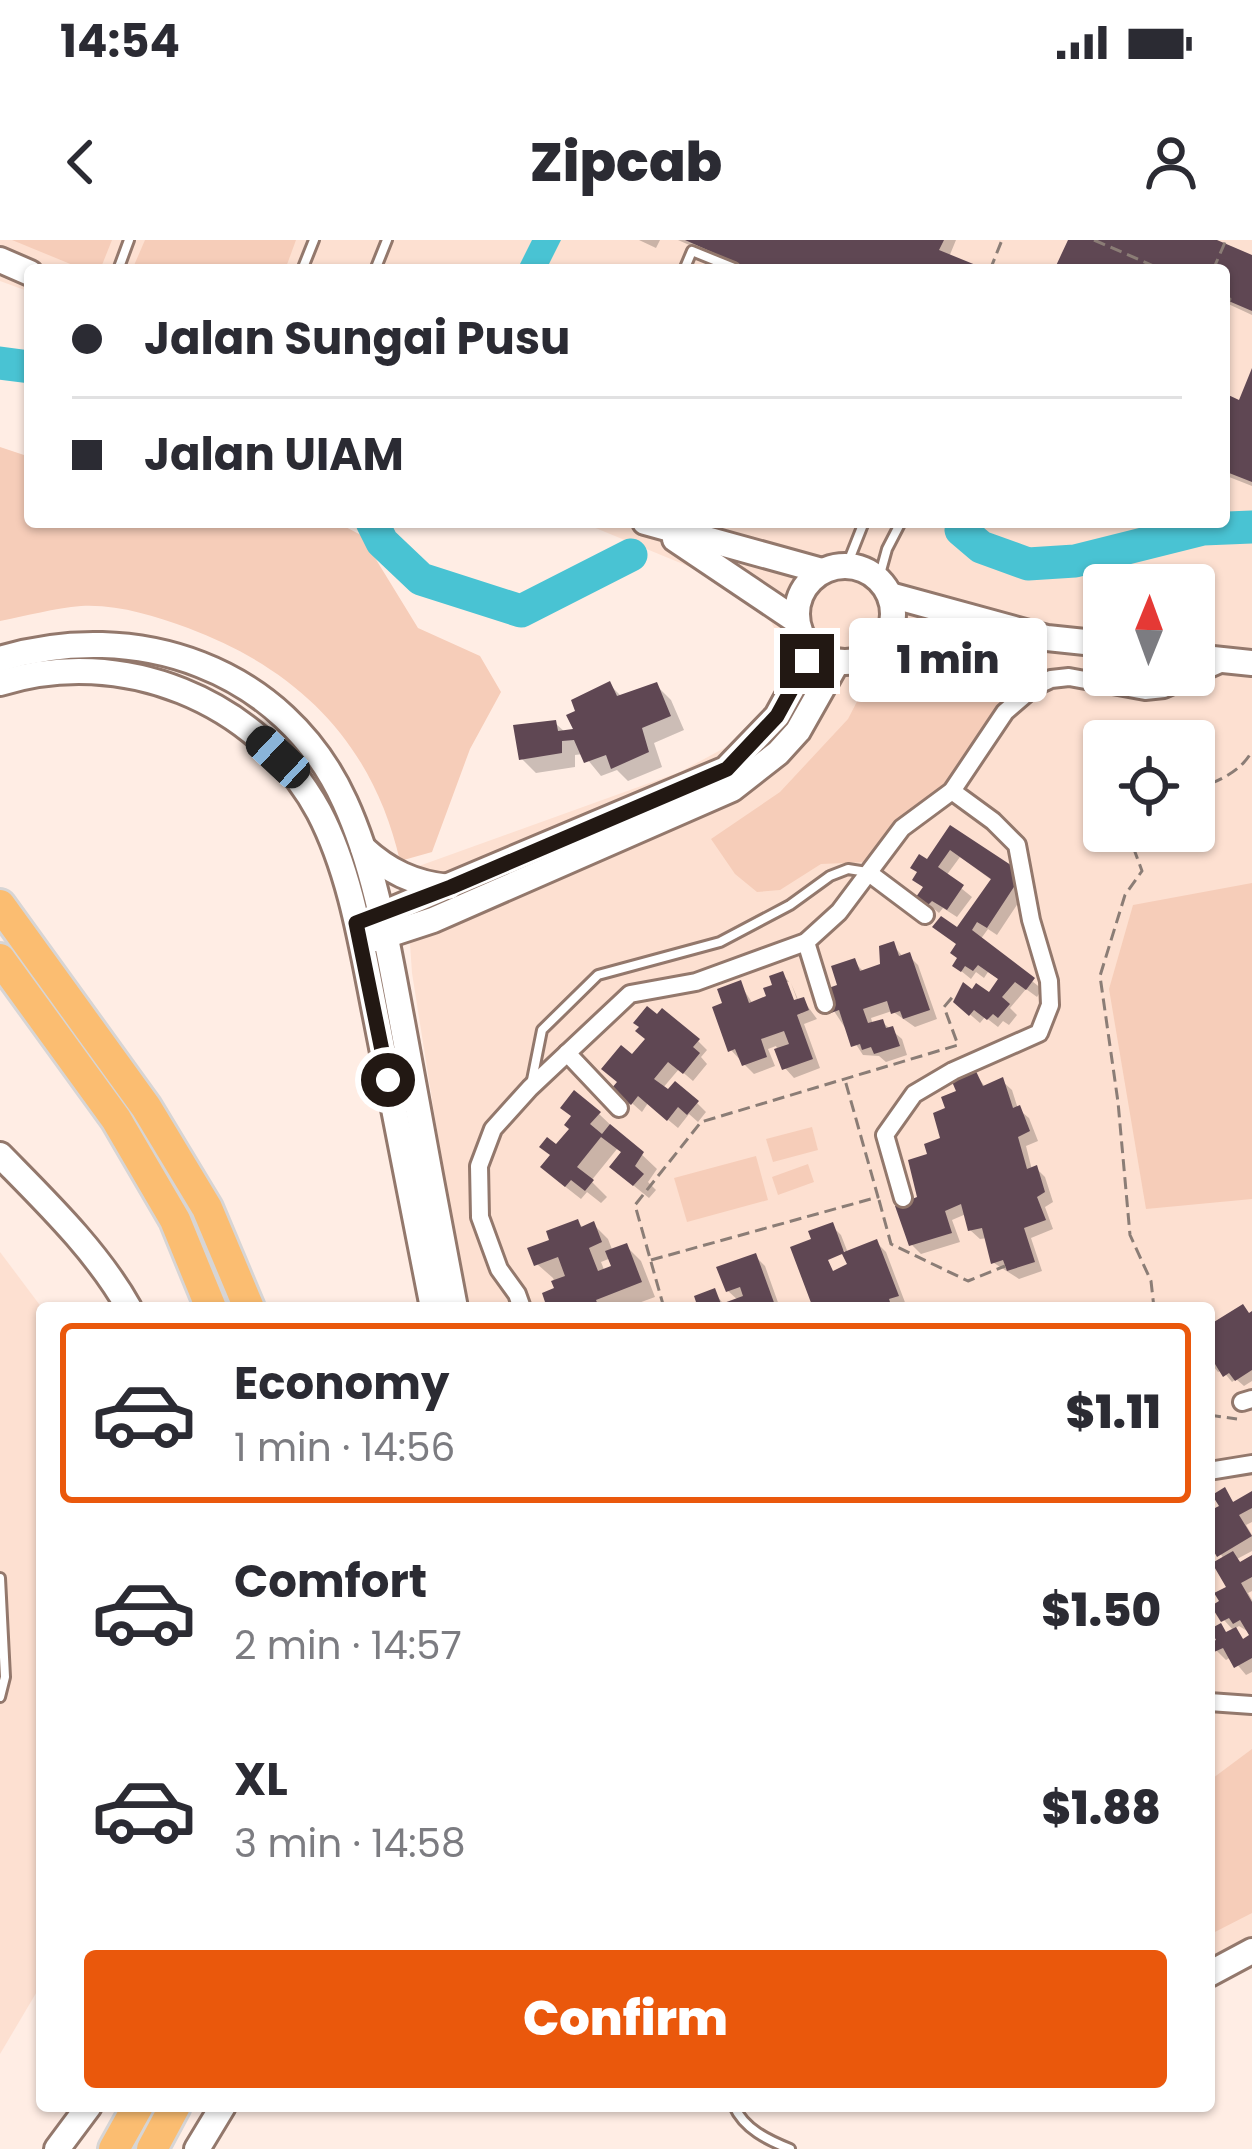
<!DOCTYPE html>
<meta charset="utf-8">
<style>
body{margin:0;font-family:Poppins,sans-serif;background:#f7f7f7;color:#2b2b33;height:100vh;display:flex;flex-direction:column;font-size:45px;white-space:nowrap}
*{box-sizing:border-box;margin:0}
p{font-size:39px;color:#7c7c81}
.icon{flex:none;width:66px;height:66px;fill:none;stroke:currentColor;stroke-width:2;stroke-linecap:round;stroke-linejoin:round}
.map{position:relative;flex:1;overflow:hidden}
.details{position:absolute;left:36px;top:1062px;width:1179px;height:810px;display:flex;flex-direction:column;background:#fff;border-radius:12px;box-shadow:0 3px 9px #0004}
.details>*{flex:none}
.top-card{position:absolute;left:24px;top:24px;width:1206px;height:264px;border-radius:12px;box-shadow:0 3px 9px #0004;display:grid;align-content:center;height:264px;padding:0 48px;background:#fff}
.needle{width:78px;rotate:1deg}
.tools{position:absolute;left:1083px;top:324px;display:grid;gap:24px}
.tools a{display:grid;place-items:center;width:132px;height:132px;border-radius:12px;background:#fff;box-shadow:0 3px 9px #0004;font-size:60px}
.end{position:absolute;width:54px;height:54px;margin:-27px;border:15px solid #221813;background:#fff;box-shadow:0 0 0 6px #fff}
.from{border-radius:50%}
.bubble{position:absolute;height:84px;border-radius:12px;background:#fff;box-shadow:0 3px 9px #0004;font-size:39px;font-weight:800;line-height:84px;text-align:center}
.car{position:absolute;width:36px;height:72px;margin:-36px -18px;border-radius:15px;box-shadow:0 0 9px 3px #0007;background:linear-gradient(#222 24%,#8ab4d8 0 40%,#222 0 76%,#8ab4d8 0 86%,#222 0)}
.top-card b{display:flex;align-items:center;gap:42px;height:114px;font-size:45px}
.top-card b+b{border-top:3px solid #e1e1e2}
.top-card i{width:30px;height:30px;background:#2b2b33}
ul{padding:21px 0 0;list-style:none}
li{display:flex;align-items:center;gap:36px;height:180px;margin:0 24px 18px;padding:0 24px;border:6px solid transparent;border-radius:12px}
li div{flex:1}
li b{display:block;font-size:45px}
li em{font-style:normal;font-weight:800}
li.on{border-color:#ea580c}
li>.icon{width:108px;height:108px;stroke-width:1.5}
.primary-button{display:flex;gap:24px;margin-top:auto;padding:24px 48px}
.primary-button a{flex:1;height:138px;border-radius:12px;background:#ea580c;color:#fff;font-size:48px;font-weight:800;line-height:138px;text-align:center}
.status{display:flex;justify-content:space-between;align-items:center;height:84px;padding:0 60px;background:#fff;direction:ltr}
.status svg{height:33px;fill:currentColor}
header{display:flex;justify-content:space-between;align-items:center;height:156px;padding:0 48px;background:#fff;font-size:54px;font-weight:800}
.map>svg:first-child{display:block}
.built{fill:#fde0d1;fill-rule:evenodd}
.green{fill:#f6cdb9}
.water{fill:#49c3d3}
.shadow{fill:#0003;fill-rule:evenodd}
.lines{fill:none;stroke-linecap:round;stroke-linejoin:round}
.river{stroke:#49c3d3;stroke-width:33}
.building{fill:#5f4753;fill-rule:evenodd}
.lane-casing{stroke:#93786c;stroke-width:14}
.street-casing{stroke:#93786c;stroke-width:22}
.secondary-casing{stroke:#93786c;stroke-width:30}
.highway-casing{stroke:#d7d5d5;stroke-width:36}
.path{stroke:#8b7d76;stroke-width:3;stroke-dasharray:12 6;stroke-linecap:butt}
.lane{stroke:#fff;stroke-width:8}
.street{stroke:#fff;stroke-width:16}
.secondary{stroke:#fff;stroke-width:24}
.highway{stroke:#fbbd71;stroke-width:30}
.route{stroke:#221813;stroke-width:15}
</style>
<div class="status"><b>14:54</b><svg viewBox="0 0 49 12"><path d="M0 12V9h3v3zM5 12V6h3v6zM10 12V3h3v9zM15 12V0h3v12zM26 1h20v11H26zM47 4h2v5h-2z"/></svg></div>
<header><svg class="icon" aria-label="back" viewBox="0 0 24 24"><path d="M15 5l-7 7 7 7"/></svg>Zipcab<svg class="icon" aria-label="person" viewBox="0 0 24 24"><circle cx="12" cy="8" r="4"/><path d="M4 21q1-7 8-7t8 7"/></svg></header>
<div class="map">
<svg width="1252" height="1909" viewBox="0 0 1252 1909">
<rect width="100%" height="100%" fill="#ffede4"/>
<g class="built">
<path d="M 0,0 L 1252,0 L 1252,1698 L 1209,1722 L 1209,1068 L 465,1068 L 412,733 L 405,631 L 680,532 L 730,505 L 764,472 L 777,448 L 784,422 L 781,401 L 771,382 L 731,350 L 695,329 L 581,282 L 1224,282 L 1224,30 L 30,30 L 30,52 L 0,41 ZM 1104,345 L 1194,345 L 1194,435 L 1104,435 ZM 1104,501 L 1194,501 L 1194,591 L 1104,591 Z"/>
<polygon points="0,1012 42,1068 42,1743 0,1814"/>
</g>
<g class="green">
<polygon points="12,0 112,0 100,30 85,30"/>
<polygon points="145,0 296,0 285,30 132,30"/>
<path d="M 0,207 L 30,217 L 30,282 L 336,282 L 361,295 L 418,388 L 480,416 L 501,452 L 470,509 L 432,612 L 400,621 C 373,504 300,430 188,388 C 154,376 118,364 81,366 C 55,368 26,376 0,381 Z"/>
<polygon points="943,431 1034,438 1002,462 960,521 948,545 868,622 821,624 780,650 757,652 735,634 711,599 780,552 848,479 865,446 881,438 894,440"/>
<polygon points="1252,643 1252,959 1146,969 1109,749 1133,665"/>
<polygon points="812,887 818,910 773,922 766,899"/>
<polygon points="756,916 768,960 687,982 674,938"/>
<polygon points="808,924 814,942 778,955 772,937"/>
<polygon points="1252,1509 1252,1673 1209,1695 1209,1541"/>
</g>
<polygon class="water" points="532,0 561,0 546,30 517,30"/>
<g class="shadow">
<polygon points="639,0 660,0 656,8"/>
<polygon points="678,0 956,0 949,17 980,30 746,30"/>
<polygon points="1071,0 1208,0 1252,19 1252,75 1224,62 1224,30 1058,30"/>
<polygon points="1252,136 1252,246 1224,235 1224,156 1240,164"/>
<polygon points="609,444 622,457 656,445 671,460 684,490 654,503 662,527 628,541 617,530 601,536 583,514 575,515 575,527 536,533 521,518 555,483 566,493 577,492"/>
<polygon points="951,589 1030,645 997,695 988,689 980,700 1042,749 1037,757 1026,749 1010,768 1017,775 1009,785 1003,781 998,787 985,777 980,783 966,771 990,756 1000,740 988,732 984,738 976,732 971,739 955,726 960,719 959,706 993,641 960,617 946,636 972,657 957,677 943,668 939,673 920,657 925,649 916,640"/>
<polygon points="893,705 904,718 909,716 918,725 937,779 915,787 892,771 871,778 873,785 882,782 902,799 907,815 886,822 879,816 863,815 834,771 854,722 865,733 884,726"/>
<polygon points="783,735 789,742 784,742 797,775 802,773 791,743 799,762 803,760 817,779 804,784 820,828 794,838 785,828 776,806 768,809 775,826 754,834 744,824 731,810 726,765 740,744 753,764 769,758"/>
<polygon points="698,801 707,810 701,817 707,824 693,841 679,829 662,849 697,863 706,872 698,882 689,874 678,888 648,863 642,872 625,857 633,818"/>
<polygon points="973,831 986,848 1002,841 1012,850 1018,869 1029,878 1038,901 1026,906 1032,930 1036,928 1045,937 1053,962 1045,967 1053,989 1031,998 1042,1031 1019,1039 994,1023 988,998 980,999 970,990 966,974 952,980 960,1002 921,1014 912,1005 931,916 944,899 949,870"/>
<polygon points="599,874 657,929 648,942 656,950 649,958 628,941 624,914 617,909 591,941 607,957 601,963 587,952 581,959 558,941 557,909"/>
<path d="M 578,982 L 584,989 L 594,985 L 608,999 L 613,1012 L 627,1007 L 641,1021 L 655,1057 L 625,1068 L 550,1068 L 557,1050 L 553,1038 L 537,1024 L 553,1002 ZM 611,1018 L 615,1028 L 605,1032 L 601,1022 Z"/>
<path d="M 832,986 L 841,995 L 848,1013 L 877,1003 L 886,1012 L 906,1065 L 816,1068 L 815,1001 ZM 844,1010 L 851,1025 L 831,1035 L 824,1019 Z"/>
<polygon points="755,1016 765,1026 780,1068 701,1068 714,1052 725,1066 739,1061 728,1051"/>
<polygon points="1252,1075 1252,1141 1244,1146 1236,1139 1232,1142 1222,1130 1218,1132 1209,1121 1209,1089"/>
<polygon points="1224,1251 1235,1264 1252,1254 1252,1282 1246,1285 1252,1295 1252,1311 1237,1319 1243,1324 1252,1319 1252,1351 1248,1353 1252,1360 1252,1394 1239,1386 1234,1389 1245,1401 1252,1397 1252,1432 1246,1435 1231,1417 1226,1420 1216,1410 1220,1401 1234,1391 1224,1380 1230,1348 1224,1319 1209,1297 1209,1289 1219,1283"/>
</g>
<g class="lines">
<g class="river">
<polyline points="0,123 30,127"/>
<polyline points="372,282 382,302 421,339 521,371 631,315"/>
<polyline points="961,290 981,307 1028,324 1075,321 1203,289 1252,287"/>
</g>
</g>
<g class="building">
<polygon points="685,0 944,0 939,10 988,30 752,30"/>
<polygon points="1068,0 1217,0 1252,15 1252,71 1224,59 1224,30 1054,30"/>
<polygon points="1252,128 1252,242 1224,231 1224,153 1239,160"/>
<polygon points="610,441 617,456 657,442 671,476 642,488 649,512 611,529 606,515 584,523 574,500 562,501 562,513 519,520 513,485 556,480 558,491 573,489 566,475 575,471 571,460"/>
<polygon points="950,585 1023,633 987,688 977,682 972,690 1035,738 1026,750 1015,742 1002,757 1010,764 998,778 993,774 987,780 974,770 969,776 953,762 963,742 972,749 976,743 989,752 998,739 978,725 973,731 965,726 961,732 952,726 957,718 950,713 956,704 932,687 941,676 957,687 991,639 950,610 938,627 964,645 947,670 932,661 928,665 916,657 923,647 912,640 917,632 910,628 919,614 927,619"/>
<polygon points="894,701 899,716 910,712 930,770 903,779 900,771 891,774 887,761 863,769 868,783 883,779 886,788 893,786 900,806 874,814 871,807 862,810 860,804 851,807 839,770 831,773 823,750 837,745 831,726 855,718 860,731 880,724 879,706"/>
<polygon points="783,731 794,760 804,757 809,770 797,775 813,819 782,830 774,809 789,804 784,791 761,799 767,817 742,826 735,809 728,812 712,767 722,763 717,749 741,740 749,763 766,756 763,748 772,745 769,736"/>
<polygon points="647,766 657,774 662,768 700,799 693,807 700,813 683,834 668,822 654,839 668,849 675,841 699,861 687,875 678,867 667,881 638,856 631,865 611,849 617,842 601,829 621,805 632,814 645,799 635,791 639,787 633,783"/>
<polygon points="974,827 983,846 1003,837 1013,868 1020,865 1030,891 1018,897 1027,929 1037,925 1045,952 1037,957 1046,980 1024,988 1035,1022 1007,1031 1003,1020 991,1024 982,988 968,991 961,964 945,971 952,993 909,1006 895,966 917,957 908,920 927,914 924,904 940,898 933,873 945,868 941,857 956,851 950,837"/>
<polygon points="574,850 601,872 590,884 602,894 610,884 644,912 635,926 644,934 633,946 609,927 621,912 601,897 577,927 594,940 585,951 571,940 565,947 540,927 550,915 539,907 547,897 556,904 569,889 564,885 571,876 560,868"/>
<polygon points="578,979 581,987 594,981 602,1002 589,1008 598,1031 611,1026 605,1011 627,1003 642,1042 596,1060 598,1065 590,1068 547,1068 542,1053 554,1048 551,1041 565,1036 558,1017 534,1026 527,1008 549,1000 546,991"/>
<path d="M 833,982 L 844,1012 L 877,999 L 899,1056 L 889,1059 L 892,1068 L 860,1068 L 857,1062 L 844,1068 L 813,1068 L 790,1007 L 811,999 L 808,991 ZM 842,1014 L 847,1024 L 833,1031 L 828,1020 Z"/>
<polygon points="756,1013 776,1068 698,1068 694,1056 715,1048 721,1064 743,1056 740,1047 726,1052 716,1027"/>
<polygon points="1243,1064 1249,1073 1252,1071 1252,1130 1235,1141 1229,1133 1223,1137 1215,1124 1209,1128 1209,1085"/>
<polygon points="1225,1247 1233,1262 1252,1251 1252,1268 1239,1275 1252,1296 1217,1317 1209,1303 1209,1285 1215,1282 1209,1271 1219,1266 1212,1255"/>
<polygon points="1233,1311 1240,1322 1252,1315 1252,1337 1241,1343 1252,1362 1252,1418 1234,1428 1223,1408 1214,1412 1209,1403 1216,1400 1210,1389 1221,1383 1226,1392 1236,1387 1243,1399 1249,1395 1240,1380 1233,1384 1229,1378 1221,1382 1211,1366 1219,1361 1214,1353 1226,1347 1212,1323"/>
</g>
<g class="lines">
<defs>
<g id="lane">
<polyline points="118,30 129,0"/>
<polyline points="302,30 314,0"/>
<polyline points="375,30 387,0"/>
<polyline points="684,30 692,11 734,28"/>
<polyline points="847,325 864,282"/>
<polyline points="879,338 887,309 901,282"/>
<polyline points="532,840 542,790 598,735 720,702 790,665 830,636 848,629 867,632"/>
<polyline points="0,1338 5,1437 0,1457"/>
<path d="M 734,1866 C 744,1889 768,1900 790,1909"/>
</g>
<g id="street">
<polyline points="869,633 925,675"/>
<polyline points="806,702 825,764"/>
<polyline points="567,813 619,868"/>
<polyline points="903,958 885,895 914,854 953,831 1039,793 1050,765 1049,741 1031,680 1017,605 993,581 952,551"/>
<polyline points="522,1068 517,1054 499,1029 480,977 479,926 493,889 530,848 630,754 696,742 806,702 839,672 902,588 952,551 1005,472 1034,447 1051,439 1069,437 1145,451 1164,449 1225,422"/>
<polyline points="1242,1162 1252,1159"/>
<polyline points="1209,1231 1252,1224"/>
<polyline points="1209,1462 1252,1465"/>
</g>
<g id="secondary">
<polyline points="0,20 30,33"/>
<polyline points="645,282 822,331"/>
<polyline points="675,299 797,381"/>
<circle cx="845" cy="374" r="48"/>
<polyline points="890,355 1047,398 1104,404"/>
<polyline points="881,407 959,407 1033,399"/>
<polyline points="1194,417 1252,423"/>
<path d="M 0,419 C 135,378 284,427 345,562 C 376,630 388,708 402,782 C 419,877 437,973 455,1068"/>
<path d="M 0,443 C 120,405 258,459 319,572 C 352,635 363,713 377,782 C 396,877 414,973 433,1068"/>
<path d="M 363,608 C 388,631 414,644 449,647"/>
<polyline points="370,679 726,529 777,476 813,410"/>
<polyline points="375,699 433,680 732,549 778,513 798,491 837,422"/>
<path d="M 0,915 C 46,962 97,1011 129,1068"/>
<polyline points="1209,1734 1252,1711"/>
<polyline points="57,1909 89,1866"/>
<polyline points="197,1909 223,1866"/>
</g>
<g id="highway">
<polyline points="0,665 146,867 207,968 249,1068"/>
<polyline points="0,719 116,879 175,980 211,1068"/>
<polyline points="114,1909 138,1866"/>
<polyline points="152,1909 175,1866"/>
</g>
</defs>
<use href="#lane" class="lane-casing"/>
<use href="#street" class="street-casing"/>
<use href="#secondary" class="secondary-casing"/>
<use href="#highway" class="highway-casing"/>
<g class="path">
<polyline points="1094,0 1163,30"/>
<polyline points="990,30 1002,0"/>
<polyline points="1213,30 1226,0"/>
<polyline points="1224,56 1230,59 1224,72"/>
<path d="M 1194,549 C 1216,543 1241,532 1252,511"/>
<polyline points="1144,591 1135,612 1142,631 1125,655 1100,736 1118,862 1130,995 1151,1041 1154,1068"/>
<polyline points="879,960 891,1004 968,1041 1005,1026"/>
<polyline points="651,1020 878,957 845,840"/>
<polyline points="664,1068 635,965 701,882 958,805 944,767 955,754"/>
<polyline points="1209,1175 1237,1179"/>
</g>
<use href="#lane" class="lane"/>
<use href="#street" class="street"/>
<use href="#secondary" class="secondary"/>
<use href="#highway" class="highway"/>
</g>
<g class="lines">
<polyline class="route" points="388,840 356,683 451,647 727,529 777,476 807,421"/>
</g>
</svg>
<div class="tools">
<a><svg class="needle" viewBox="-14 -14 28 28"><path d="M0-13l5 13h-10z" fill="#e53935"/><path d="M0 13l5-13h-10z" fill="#7c7c81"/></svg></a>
<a><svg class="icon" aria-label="locate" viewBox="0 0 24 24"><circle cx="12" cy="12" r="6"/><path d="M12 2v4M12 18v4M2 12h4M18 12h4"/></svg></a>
</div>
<i class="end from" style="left:388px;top:840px"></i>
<i class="end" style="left:807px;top:421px"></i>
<div class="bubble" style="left:849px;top:378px;width:198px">1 min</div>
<i class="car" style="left:278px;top:517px;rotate:313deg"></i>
<div class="top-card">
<b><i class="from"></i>Jalan Sungai Pusu</b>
<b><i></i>Jalan UIAM</b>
</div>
<section class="details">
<ul>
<li class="on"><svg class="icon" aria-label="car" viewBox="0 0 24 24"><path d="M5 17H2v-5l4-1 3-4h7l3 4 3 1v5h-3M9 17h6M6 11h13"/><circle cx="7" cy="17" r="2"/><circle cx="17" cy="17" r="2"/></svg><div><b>Economy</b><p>1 min · 14:56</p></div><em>$1.11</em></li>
<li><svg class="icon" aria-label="car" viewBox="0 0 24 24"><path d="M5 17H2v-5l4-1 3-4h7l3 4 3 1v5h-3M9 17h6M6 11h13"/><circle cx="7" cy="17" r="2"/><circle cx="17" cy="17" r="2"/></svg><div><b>Comfort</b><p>2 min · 14:57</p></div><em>$1.50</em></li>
<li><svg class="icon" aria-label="car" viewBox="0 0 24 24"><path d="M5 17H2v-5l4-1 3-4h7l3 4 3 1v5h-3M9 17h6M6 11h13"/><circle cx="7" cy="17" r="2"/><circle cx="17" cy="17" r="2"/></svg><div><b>XL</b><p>3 min · 14:58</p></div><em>$1.88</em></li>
</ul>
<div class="primary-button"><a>Confirm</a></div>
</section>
</div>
